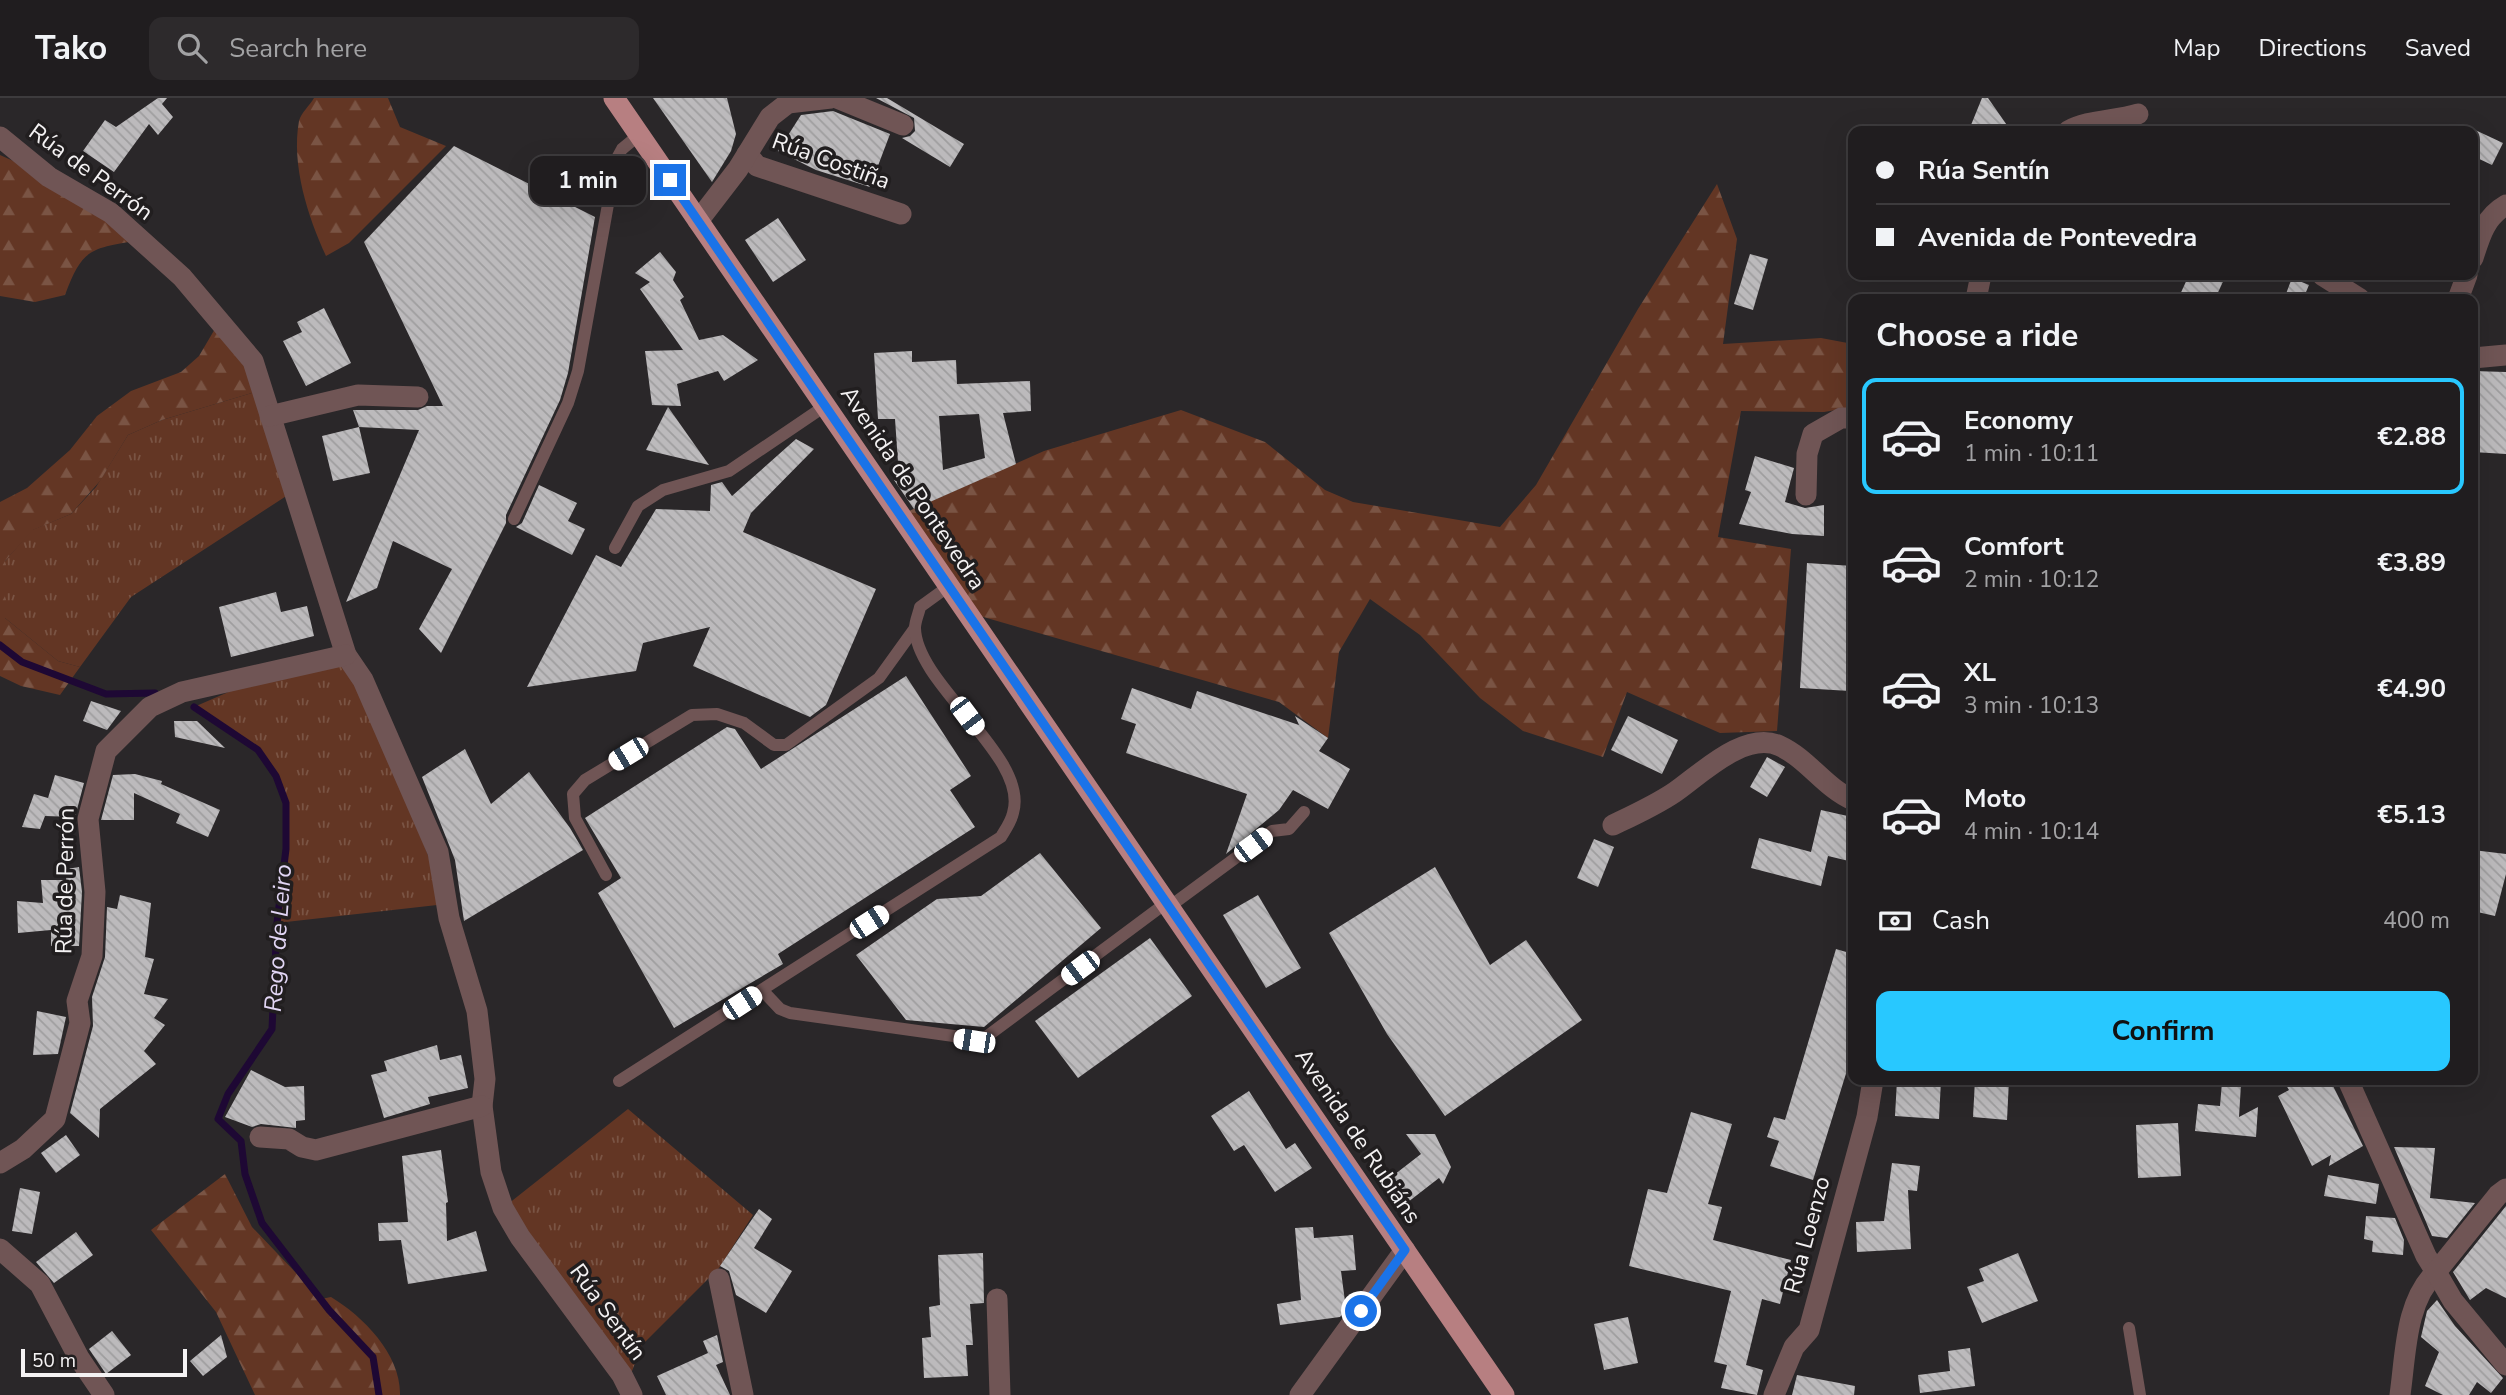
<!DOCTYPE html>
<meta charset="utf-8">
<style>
body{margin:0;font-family:"Nunito Sans",sans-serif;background:#2d2a2c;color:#f1f3f6;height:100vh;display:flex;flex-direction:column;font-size:26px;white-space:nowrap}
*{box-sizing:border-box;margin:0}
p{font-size:23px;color:#a2a2a4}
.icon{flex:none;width:38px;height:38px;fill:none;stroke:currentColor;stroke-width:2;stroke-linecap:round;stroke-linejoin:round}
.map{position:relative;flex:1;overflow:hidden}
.sheet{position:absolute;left:1848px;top:196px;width:630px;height:791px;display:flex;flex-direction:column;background:#201d1f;border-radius:14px;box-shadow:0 7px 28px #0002,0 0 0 2px #3d3b3d}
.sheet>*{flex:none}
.banner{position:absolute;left:1848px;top:28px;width:630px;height:154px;border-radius:14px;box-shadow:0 7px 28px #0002,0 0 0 2px #3d3b3d;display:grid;align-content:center;height:154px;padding:0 28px;background:#201d1f}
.scale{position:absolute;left:21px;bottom:18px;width:166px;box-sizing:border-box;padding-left:7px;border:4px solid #f4f2f3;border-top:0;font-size:19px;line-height:24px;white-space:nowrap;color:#f4f2f3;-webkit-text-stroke:5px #211e1f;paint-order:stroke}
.end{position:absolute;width:32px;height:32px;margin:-16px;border:9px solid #1a73e8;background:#fff;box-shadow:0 0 0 4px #fff}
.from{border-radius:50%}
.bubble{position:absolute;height:49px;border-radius:14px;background:#201d1f;box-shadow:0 7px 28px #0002,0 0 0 2px #3d3b3d;font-size:23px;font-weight:700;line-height:49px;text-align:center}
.car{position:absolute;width:21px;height:42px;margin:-21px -10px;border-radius:9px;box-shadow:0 0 5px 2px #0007;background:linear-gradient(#fff 24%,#345 0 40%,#fff 0 76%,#345 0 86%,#fff 0)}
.banner b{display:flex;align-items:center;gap:24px;height:66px;font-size:26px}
.banner b+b{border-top:2px solid #3d3b3d}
.banner i{width:18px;height:18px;background:#f1f3f6}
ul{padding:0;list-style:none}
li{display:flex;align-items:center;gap:21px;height:116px;margin:0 14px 10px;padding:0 14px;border:4px solid transparent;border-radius:14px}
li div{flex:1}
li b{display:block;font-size:26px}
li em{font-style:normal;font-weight:700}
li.active{border-color:#28c8ff}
li>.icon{width:63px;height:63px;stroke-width:1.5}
h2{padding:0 28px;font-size:32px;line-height:84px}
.pay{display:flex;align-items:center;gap:18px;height:77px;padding:0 28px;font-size:26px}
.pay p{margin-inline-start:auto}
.cta{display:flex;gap:14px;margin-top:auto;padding:14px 28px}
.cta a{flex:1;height:80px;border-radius:14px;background:#28c8ff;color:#111;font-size:28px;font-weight:700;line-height:80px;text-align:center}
header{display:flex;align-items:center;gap:42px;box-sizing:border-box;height:98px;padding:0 35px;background:#201d1f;border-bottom:2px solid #3d3b3d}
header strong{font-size:33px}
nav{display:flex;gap:38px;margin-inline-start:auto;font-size:24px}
.search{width:490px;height:63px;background:#2d2a2c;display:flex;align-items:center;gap:18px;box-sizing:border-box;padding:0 24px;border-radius:14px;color:#a2a2a4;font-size:26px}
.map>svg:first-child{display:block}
.grass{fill:url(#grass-tufts)}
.forest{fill:url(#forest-firs)}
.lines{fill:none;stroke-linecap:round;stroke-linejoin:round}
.stream{stroke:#1e0834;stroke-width:7}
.building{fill:url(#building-back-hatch);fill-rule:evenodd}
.service{stroke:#705555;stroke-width:12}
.minor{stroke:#705555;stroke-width:21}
.primary{stroke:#b77f81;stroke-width:21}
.route{stroke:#1a73e8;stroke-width:9}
.labels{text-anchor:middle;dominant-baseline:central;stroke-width:7;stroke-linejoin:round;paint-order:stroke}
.street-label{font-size:23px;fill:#f4f2f3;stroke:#211e1f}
.water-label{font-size:24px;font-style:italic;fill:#e2d6f5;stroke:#211e1f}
</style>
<header>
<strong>Tako</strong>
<div class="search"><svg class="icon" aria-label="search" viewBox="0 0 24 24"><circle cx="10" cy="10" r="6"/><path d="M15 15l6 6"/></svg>Search here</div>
<nav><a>Map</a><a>Directions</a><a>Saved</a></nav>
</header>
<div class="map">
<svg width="2506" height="1297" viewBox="0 0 2506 1297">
<defs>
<pattern id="grass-tufts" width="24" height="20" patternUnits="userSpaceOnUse" patternTransform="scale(1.75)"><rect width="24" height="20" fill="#633624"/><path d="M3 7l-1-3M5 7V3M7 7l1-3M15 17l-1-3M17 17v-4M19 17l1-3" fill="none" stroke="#7a5444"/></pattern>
<pattern id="forest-firs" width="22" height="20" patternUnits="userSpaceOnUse" patternTransform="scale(1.75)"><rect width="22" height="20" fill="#633624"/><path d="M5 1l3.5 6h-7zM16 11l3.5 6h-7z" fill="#7a5444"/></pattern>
<pattern id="building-back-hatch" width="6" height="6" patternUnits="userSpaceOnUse" patternTransform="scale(1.75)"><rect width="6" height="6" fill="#bcbabc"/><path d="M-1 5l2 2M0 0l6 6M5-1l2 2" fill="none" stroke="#9f9e9f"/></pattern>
</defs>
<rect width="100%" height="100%" fill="#2a2729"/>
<g class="grass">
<polygon points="262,292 294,393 131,499 80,569 58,563 5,520 5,463 32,432 71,416 96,389 128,337 162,322"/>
<path d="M 346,557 L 366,590 L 446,806 L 277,825 C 284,770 304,694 256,651 C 238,634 215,622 194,609 L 274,574 Z"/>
<polygon points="628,1011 753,1117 719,1170 642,1247 627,1286 503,1110"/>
</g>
<g class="forest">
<path d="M 314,0 L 388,0 L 400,29 L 446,48 L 349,145 L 326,158 C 308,119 291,67 299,23 C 301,15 310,7 314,0 Z"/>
<path d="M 0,57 L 49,79 L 140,142 C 92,151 83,148 65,197 L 35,204 L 0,198 Z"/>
<polygon points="1717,86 1737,141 1723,246 1821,240 1853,246 1853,309 1824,314 1741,313 1718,439 1791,451 1777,633 1720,635 1627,594 1603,659 1523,633 1480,600 1420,537 1370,501 1339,554 1328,640 1279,604 966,514 900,417 1044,353 1181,312 1265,344 1325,392 1353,404 1500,429 1536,387 1638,211"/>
<polygon points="219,224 262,292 162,322 128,337 100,383 71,416 33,432 5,463 5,520 58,563 80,569 60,597 21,588 0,578 0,404 27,390 70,352 97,318 131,293 181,274 199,258"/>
<path d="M 225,1076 L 252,1129 L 321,1201 L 331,1199 C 364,1219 401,1257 400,1297 L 255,1297 L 216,1214 L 151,1132 Z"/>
</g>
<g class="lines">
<g class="stream">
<polyline points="0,547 22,564 106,596 155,595"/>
<polyline points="194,609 258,652 276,678 286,705 286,751 277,825 272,931 228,996 218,1021 241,1043 245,1076 262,1125 329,1212 373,1259 379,1297"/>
</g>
</g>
<g class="building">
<polygon points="158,0 167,0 162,6 173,19 158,37 149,26 114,74 83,53 105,22 116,29"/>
<polygon points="653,0 727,0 736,36 731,53 712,84"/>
<polygon points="876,0 887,0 964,46 950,69 902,40 910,38 915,33 914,20"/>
<polygon points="1982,0 1988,0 2011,33 1979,33 1971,27"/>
<polygon points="833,13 890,36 870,89 816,72 778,53 801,17"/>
<polygon points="2473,31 2503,45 2492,67 2473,58"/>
<polygon points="454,48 595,119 568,275 560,302 506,417 506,425 441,555 419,531 452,471 393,443 377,490 346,504 419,332 359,329 353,312 418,312 427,308 443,308 364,144"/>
<polygon points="778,120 806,162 773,184 745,142"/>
<polygon points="660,154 676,174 673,182 684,199 680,202 699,242 723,237 758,262 724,283 718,273 677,286 681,308 652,307 645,253 683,252 640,191 650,184 635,175"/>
<polygon points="1750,156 1768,161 1753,212 1734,206"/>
<polygon points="2189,177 2226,177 2215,201 2178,201"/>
<polygon points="2292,180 2309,187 2303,201 2284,201"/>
<polygon points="324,210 351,265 306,288 283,243 302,234 297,224"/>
<path d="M 912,253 L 912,264 L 956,262 L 957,286 L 1030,283 L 1031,313 L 1003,315 L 1016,366 L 914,411 L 894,382 L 899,379 L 895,321 L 878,321 L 874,255 ZM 979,316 L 985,360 L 943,372 L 939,318 Z"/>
<polygon points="2473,273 2506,274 2506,356 2473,354"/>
<polygon points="668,309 709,367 646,352"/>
<polygon points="359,329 370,375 333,383 322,338"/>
<polygon points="796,341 814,351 751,415 743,434 876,491 826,607 810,619 693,568 710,529 643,545 636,573 527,589 596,457 621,469 656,411 710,413 711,387 722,384 732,398"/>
<polygon points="1755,358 1794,370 1785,404 1805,410 1824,407 1824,438 1792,436 1739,426 1751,394 1745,392"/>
<polygon points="539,387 577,405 568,423 585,431 572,457 516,429 522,425"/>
<polygon points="1807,465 1853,468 1850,593 1800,590"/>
<polygon points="276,494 281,514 307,508 314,538 231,559 219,509"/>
<polygon points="906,578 971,678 950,692 975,729 778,856 783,866 674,930 598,795 621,780 585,720 727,629 735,631 761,671"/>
<polygon points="1132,590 1191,611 1197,593 1299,627 1295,618 1328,640 1319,653 1350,671 1328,711 1293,692 1279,712 1226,756 1247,696 1126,655 1136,626 1121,621"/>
<polygon points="91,603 121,613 107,632 83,623"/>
<polygon points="1628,618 1678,642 1662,676 1611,652"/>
<polygon points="174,623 197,623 225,650 175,639"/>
<polygon points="465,651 491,706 529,674 570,730 583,752 464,823 455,762 422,679"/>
<polygon points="1767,659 1785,669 1767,699 1750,689"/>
<polygon points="135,676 162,683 161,686 220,712 208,739 176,725 180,716 134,695 134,722 101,722 113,677"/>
<polygon points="55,677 84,685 75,719 45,718 40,731 22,729 34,696 48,700"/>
<polygon points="1821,712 1852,719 1847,741 1853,743 1853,764 1828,758 1821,788 1751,770 1759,740 1811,754"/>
<polygon points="1594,741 1614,749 1598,789 1577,780"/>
<polygon points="2473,752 2506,756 2506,776 2495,818 2473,813"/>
<polygon points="1040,755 1101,830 984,929 906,922 856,857 937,801 981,798"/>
<polygon points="79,769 82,794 79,848 51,848 51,832 18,835 17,803 43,805 41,782 66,782 67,771"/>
<polygon points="1435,769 1490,867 1526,842 1582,922 1445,1018 1387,936 1329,835"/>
<polygon points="120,797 151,805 145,859 154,861 144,896 168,901 154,920 165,927 144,953 156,966 100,1011 99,1040 70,1015 93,928 92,899 105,859 107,809 117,811"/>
<polygon points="1258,797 1301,870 1266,890 1223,817"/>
<polygon points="1150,840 1192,898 1078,980 1035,923"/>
<polygon points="1836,851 1853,856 1853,953 1813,1082 1770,1068 1779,1043 1767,1039 1774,1019 1785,1022"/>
<polygon points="37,913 66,919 58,956 33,957"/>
<polygon points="437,947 440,962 461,957 468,990 428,999 430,1006 384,1020 371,977 387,973 384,963"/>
<polygon points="251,972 285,989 304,988 305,1022 296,1023 296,1030 261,1026 252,1029 225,1019"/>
<polygon points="1897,982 1941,982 1939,1021 1895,1018"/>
<polygon points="1975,982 2009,982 2007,1022 1973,1019"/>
<polygon points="2283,982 2330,982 2363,1048 2329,1068 2331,1057 2312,1068 2278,998 2289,992"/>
<polygon points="2222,984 2241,986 2239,1019 2258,1009 2256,1039 2195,1033 2198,1006 2220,1008"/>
<polygon points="1249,993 1286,1051 1295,1045 1312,1070 1275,1094 1244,1047 1234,1053 1211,1018"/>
<polygon points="1691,1014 1732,1026 1708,1106 1722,1109 1713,1142 1791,1162 1780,1206 1762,1201 1746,1267 1763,1272 1757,1297 1721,1290 1727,1267 1714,1264 1731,1193 1629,1168 1648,1091 1667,1095"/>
<polygon points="2178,1025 2181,1078 2138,1080 2136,1027"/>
<polygon points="1406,1036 1435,1036 1451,1069 1443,1086 1439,1080 1399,1111 1381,1087 1421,1056"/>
<polygon points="66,1037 80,1057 56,1075 41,1055"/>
<polygon points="2394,1049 2435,1050 2430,1100 2475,1105 2447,1140 2432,1138"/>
<polygon points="441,1052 448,1104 446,1105 447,1143 476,1133 487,1173 408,1186 401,1142 379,1143 378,1125 408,1124 402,1058"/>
<polygon points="1892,1065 1920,1068 1917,1093 1908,1092 1911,1151 1857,1154 1856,1124 1884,1123"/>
<polygon points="2328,1077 2379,1086 2376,1106 2324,1098"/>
<polygon points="20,1090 40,1094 32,1136 12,1133"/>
<polygon points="2506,1108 2506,1200 2486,1190 2470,1202 2453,1174"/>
<polygon points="759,1111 772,1121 754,1150 792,1173 766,1215 736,1197 729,1173 720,1168"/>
<polygon points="2366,1118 2395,1120 2404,1142 2403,1157 2372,1154 2373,1143 2364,1141"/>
<polygon points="1313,1129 1314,1140 1353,1137 1356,1172 1341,1173 1346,1211 1340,1219 1280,1227 1277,1206 1301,1202 1295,1130"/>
<polygon points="76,1134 93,1157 54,1185 36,1164"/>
<polygon points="983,1155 984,1205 970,1206 973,1247 966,1247 968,1278 924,1280 922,1240 931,1239 929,1209 940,1207 938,1157"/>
<polygon points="2018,1155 2038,1203 1982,1225 1967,1189 1984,1183 1979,1171"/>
<polygon points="2437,1202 2455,1228 2503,1280 2491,1295 2477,1284 2469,1297 2443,1297 2425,1288 2439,1254 2421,1239 2427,1213"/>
<polygon points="1628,1219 1638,1265 1604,1272 1594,1226"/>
<polygon points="112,1233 131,1257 106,1276 89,1251"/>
<polygon points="221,1237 227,1259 203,1278 190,1263"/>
<polygon points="717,1237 723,1264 716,1267 730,1297 666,1297 657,1278 708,1255 703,1243"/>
<polygon points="1970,1250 1975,1288 1920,1295 1918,1277 1950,1273 1948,1253"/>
<polygon points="1797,1277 1855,1288 1854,1297 1792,1297"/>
</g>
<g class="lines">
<g class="service">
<polyline points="514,421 568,305 578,273 616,62 622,51 639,37"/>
<polyline points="615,450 638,408 663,392 729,373 825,308"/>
<polyline points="606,777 575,720 573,696 585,682 692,617 717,616 744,625 774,647 786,647 879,580 915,530"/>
<polyline points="1169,809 1272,733 1289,731 1304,714"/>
<polyline points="762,892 780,911 790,915 982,942 1166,805"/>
<path d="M 619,983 L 1001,739 C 1005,732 1011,724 1013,715 C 1030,659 916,587 915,530 C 915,523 919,515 920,509 L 949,488"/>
<polyline points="2129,1230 2140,1297"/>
</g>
<g class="minor">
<polyline points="837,0 903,27"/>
<path d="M 2068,33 C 2087,22 2115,23 2138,16"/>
<polyline points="0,39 49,79 111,115 182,179 253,263 346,557 363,582 438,754 449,820 477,913 485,981 482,1008 491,1074 503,1110 520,1139 622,1277 632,1297"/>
<polyline points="747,56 757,68 901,116"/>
<polyline points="698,123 738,71 770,19 788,5 831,0"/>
<path d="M 2473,160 C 2480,138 2485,119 2506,107"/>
<polyline points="2322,177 2360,201"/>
<polyline points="1976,201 1981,177"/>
<polyline points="2458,201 2467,177"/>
<polyline points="2473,260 2506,257"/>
<polyline points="270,318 358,297 418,299"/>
<polyline points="1806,397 1807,356 1813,336 1841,320 1853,320"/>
<path d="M 1613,727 C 1634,717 1656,707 1675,694 C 1701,676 1745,632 1780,648 C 1808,661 1825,690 1853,702"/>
<path d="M 2348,982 L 2426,1158 L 2436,1174 C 2405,1204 2406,1255 2400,1297"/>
<polyline points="260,1039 289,1041 302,1049 316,1052 482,1008"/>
<polyline points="0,1065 23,1051 55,1021 80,925 77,903 92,858 95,794 88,721 106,653 150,609 182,594 346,557"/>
<polyline points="2506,1091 2498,1097 2436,1174 2453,1203 2506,1267"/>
<polyline points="0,1151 40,1186 79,1260 104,1297"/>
<polyline points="719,1181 743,1297"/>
<polyline points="997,1201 1000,1297"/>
<polyline points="1300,1297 1405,1152"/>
<polyline points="1774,1297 1794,1249 1809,1232 1867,1019 1873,982"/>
</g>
<polyline class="primary" points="614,0 1504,1297"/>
</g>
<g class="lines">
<polyline class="route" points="670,82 1405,1152 1361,1213"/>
</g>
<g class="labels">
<g class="street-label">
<text transform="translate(831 63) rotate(20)">Rúa Costiña</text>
<text transform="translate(91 74) rotate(36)">Rúa de Perrón</text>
<text transform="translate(913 390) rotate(56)">Avenida de Pontevedra</text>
<text transform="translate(65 783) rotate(-89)">Rúa de Perrón</text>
<text transform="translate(1358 1038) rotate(56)">Avenida de Rubiáns</text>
<text transform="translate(1807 1137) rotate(-75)">Rúa Loenzo</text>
<text transform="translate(608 1214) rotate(54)">Rúa Sentín</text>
</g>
<g class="water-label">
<text transform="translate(278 840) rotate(-86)">Rego de Leiro</text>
</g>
</g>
</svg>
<div class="scale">50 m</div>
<i class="end from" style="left:1361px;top:1213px"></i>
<i class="end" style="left:670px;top:82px"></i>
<div class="bubble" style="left:530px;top:58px;width:116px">1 min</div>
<i class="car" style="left:967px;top:618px;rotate:143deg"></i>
<i class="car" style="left:628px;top:656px;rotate:239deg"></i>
<i class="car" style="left:1253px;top:747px;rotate:53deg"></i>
<i class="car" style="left:869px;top:824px;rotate:57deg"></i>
<i class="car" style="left:1080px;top:870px;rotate:233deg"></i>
<i class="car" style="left:742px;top:905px;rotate:57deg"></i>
<i class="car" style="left:974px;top:943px;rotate:279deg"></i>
<div class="banner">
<b><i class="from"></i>Rúa Sentín</b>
<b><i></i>Avenida de Pontevedra</b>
</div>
<section class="sheet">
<h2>Choose a ride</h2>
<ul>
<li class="active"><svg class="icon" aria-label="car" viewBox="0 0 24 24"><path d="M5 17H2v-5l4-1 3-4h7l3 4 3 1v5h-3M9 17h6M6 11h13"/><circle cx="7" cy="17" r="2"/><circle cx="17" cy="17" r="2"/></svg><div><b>Economy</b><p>1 min · 10:11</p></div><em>€2.88</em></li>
<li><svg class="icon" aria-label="car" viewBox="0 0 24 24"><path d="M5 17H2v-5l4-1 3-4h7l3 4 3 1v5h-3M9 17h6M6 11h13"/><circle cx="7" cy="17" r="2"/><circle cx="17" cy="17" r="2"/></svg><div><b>Comfort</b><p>2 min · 10:12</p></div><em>€3.89</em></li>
<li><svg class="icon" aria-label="car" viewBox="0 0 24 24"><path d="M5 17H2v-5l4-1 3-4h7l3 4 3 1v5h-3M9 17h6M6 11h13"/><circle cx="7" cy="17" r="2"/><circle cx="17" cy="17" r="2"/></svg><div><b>XL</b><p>3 min · 10:13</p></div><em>€4.90</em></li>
<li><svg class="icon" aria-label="car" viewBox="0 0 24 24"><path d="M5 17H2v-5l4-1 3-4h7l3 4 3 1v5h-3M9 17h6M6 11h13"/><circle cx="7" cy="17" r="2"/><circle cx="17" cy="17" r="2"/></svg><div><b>Moto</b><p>4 min · 10:14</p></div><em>€5.13</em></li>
</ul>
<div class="pay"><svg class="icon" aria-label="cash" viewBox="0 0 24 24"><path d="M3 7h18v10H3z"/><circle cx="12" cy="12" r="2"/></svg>Cash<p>400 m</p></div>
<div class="cta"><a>Confirm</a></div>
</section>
</div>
